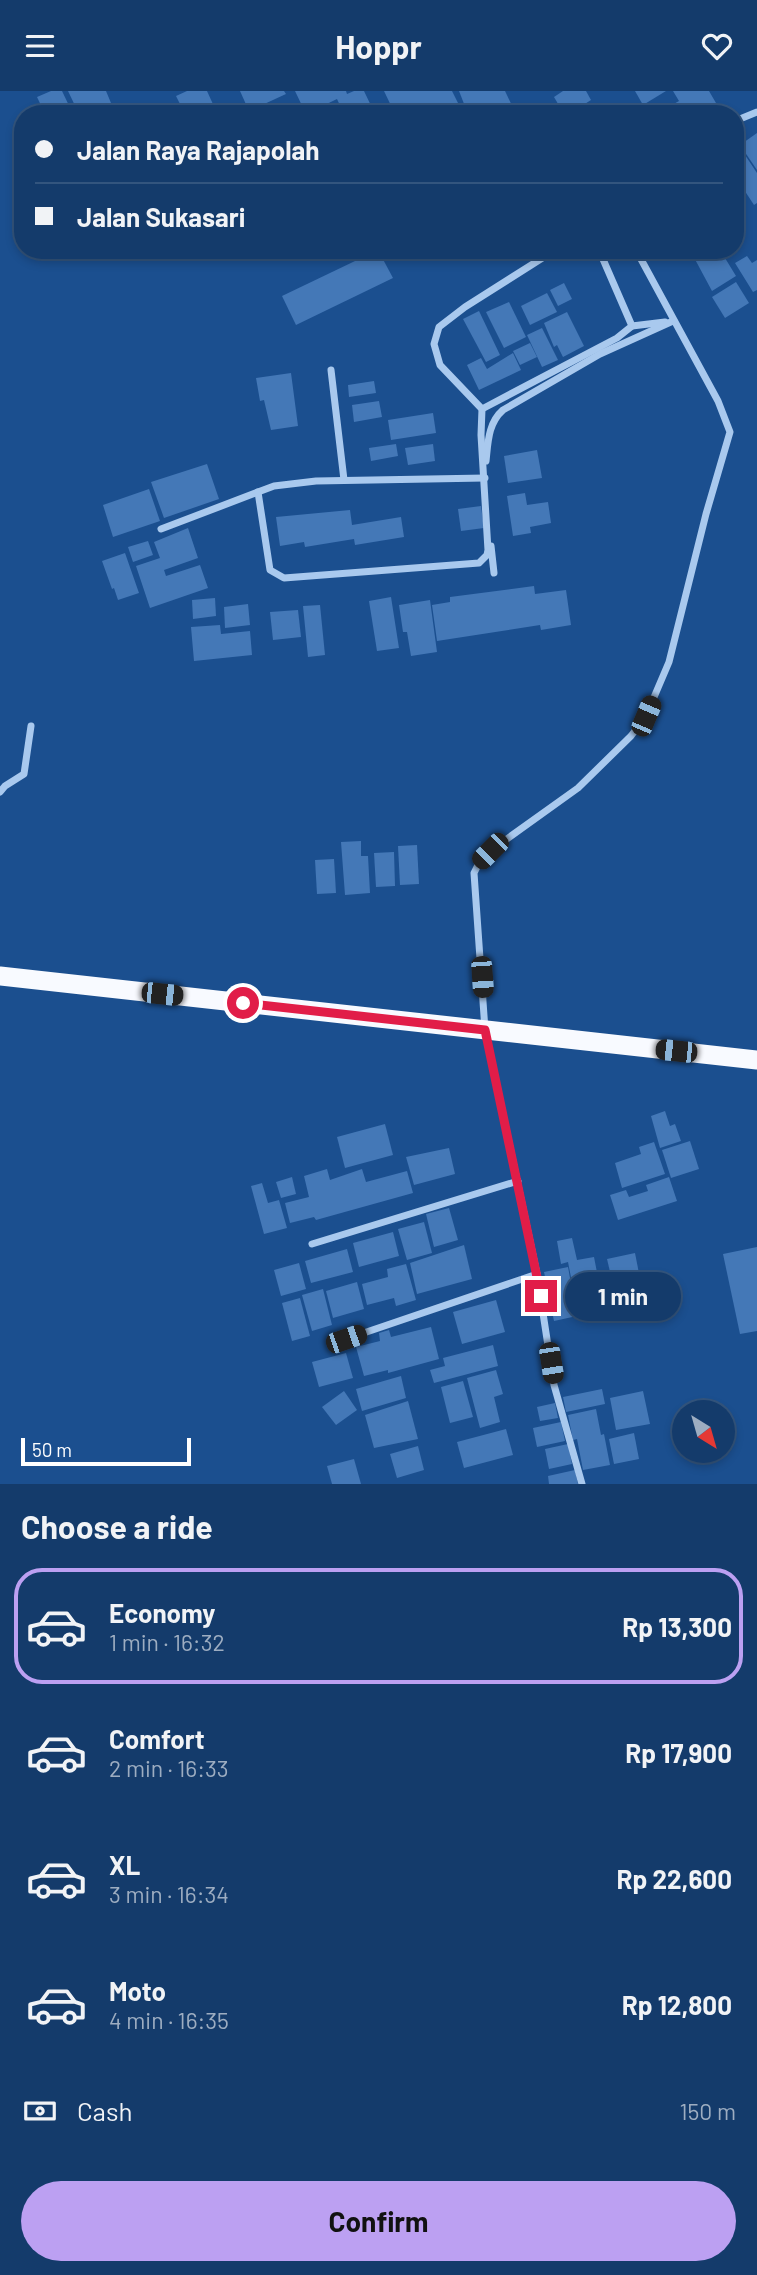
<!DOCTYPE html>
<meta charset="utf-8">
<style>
body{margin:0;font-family:Barlow,sans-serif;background:#214673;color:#f1f3f6;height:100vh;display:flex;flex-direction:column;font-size:26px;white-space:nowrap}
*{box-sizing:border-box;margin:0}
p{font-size:23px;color:#9dadc1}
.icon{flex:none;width:38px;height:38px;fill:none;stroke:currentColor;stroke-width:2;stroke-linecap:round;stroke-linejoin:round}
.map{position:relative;height:1393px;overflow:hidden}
.details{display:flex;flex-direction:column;background:#143b6b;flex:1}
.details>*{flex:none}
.banner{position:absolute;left:14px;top:14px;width:730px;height:154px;border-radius:28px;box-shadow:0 4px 10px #0003,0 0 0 2px #33557e;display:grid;align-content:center;height:154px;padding:0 21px;background:#143b6b}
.needle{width:46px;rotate:143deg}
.buttons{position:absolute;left:672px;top:1309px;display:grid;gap:14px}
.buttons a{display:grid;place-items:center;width:63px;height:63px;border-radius:50%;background:#143b6b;box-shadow:0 4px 10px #0003,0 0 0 2px #33557e;font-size:35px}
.scale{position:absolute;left:21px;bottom:18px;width:170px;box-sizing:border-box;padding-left:7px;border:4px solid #fff;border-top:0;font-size:19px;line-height:24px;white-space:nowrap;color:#fff;-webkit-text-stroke:5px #1b4f8f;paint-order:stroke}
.end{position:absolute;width:32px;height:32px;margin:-16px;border:9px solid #e11d48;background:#fff;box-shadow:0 0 0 4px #fff}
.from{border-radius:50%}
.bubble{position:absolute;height:49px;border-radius:24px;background:#143b6b;box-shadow:0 4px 10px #0003,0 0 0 2px #33557e;font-size:23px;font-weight:700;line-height:49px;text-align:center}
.car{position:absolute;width:21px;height:42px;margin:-21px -10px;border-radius:9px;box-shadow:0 0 5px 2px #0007;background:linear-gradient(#222 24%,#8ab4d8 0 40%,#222 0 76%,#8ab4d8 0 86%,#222 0)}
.banner b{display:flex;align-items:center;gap:24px;height:66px;font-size:26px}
.banner b+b{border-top:2px solid #33557e}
.banner i{width:18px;height:18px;background:#f1f3f6}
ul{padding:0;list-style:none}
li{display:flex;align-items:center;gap:21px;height:116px;margin:0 14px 10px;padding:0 7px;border:4px solid transparent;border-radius:28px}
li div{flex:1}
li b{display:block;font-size:26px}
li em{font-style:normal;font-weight:700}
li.on{border-color:#bca0f2}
li>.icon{width:63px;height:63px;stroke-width:1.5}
h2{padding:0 21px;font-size:32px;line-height:84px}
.pay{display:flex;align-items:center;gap:18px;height:77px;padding:0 21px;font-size:26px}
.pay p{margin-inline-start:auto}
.action{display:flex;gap:14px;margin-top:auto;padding:14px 21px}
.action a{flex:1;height:80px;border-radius:42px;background:#bca0f2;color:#111;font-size:28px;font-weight:700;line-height:80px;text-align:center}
header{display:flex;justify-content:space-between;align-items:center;height:91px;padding:0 21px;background:#143b6b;font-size:32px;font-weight:700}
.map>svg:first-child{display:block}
.building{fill:#4478b7}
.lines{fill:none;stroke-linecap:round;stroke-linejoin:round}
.minor{stroke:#a9c9ee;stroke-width:7}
.trunk{stroke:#f8faff;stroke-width:19}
.route{stroke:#e11d48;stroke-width:9}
</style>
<header><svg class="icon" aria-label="menu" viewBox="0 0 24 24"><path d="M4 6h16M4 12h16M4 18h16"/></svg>Hoppr<svg class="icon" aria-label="heart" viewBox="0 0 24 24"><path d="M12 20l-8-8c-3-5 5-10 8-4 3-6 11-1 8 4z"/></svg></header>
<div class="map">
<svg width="757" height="1393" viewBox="0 0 757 1393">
<rect width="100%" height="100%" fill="#1b4f8f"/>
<g class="building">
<polygon points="51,0 62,0 73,23 45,23 37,6"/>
<polygon points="68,0 106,0 111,12 89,23 79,23"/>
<polygon points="187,0 207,0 217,22 185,23 176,5"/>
<polygon points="240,0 284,0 286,3 249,20"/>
<polygon points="295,0 346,0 347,3 354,0 364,0 375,23 344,23 337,8 306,23"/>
<polygon points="384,0 452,0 459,14 442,23 395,23"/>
<polygon points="459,0 505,0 516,23 468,23"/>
<polygon points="563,0 586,0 591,9 569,23 564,23 554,6"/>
<polygon points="635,0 666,0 643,14"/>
<polygon points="673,0 709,0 716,12 699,23 665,23 663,19 679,10"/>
<polygon points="168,12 173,23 146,23"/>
<polygon points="126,14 130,23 112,23 111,21"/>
<polygon points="757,42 757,79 740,54"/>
<polygon points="739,55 757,82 757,112 754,114 735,85 735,57"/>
<polygon points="378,159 393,187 296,234 282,205"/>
<polygon points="690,159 727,159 730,164 725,167 736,185 712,200"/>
<polygon points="747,165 752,172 757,169 757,199 753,201 735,172"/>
<polygon points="736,191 749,212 725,227 712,206"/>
<polygon points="564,192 572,208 558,215 550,199"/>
<polygon points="547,202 557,221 530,234 521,215"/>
<polygon points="509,211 526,246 504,257 486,221"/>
<polygon points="479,220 500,264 486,271 463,228"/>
<polygon points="567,221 584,255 563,266 557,254 554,256 544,232"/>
<polygon points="542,237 558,269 542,276 527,244"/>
<polygon points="530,252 537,266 520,274 513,260"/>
<polygon points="513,262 521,279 479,299 467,274 481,267 487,278"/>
<polygon points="291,282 298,335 271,339 264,309 260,310 256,287"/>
<polygon points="374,290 376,302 349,306 348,294"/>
<polygon points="379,310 382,326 354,331 352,314"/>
<polygon points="433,322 436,342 391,349 388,329"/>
<polygon points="396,353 398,365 371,370 369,357"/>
<polygon points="433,353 435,370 408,374 405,357"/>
<polygon points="537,359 542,387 508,392 504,365"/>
<polygon points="207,373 219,408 164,427 151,391"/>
<polygon points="149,398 160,430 113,446 103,414"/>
<polygon points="525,402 527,414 548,411 551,432 530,436 531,442 513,445 507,405"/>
<polygon points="481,415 484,437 461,440 458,418"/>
<polygon points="350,419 352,434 401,426 404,446 355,454 354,448 305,456 304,451 280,455 276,426"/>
<polygon points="188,437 198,467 164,479 166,485 200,474 208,497 150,517 136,475 160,467 154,451"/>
<polygon points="148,450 153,464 133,471 128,456"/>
<polygon points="125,462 139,502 118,509 114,497 112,498 102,470"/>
<polygon points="534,495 535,503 566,499 571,534 541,539 540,534 437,550 432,514 450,511 450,506"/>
<polygon points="391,506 399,557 377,560 369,510"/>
<polygon points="215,507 216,525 193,528 192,509"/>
<polygon points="430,509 437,561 411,565 407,541 403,541 399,514"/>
<polygon points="248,513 250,534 225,537 224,516"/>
<polygon points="320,514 325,564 308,566 303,515"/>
<polygon points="298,519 301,546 273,549 270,521"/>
<polygon points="220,534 221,543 250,540 252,564 194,570 191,536"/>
<polygon points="361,750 361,765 368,765 370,802 345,804 341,751"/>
<polygon points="417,754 419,793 400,794 398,755"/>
<polygon points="394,761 395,795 376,796 374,762"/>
<polygon points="334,768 336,802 317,803 315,769"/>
<polygon points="665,1020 670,1035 675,1033 681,1050 660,1057 651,1025"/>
<polygon points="385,1033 393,1064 345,1077 337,1046"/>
<polygon points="690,1050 699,1078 671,1087 662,1059"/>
<polygon points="654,1051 665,1083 622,1097 615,1072 641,1063 639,1056"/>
<polygon points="449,1057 455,1083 414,1094 406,1066"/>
<polygon points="327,1078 330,1089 362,1078 366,1091 407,1080 413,1102 316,1129 314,1126 290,1132 285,1112 309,1106 304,1085"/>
<polygon points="292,1086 296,1103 281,1107 276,1091"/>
<polygon points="669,1086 677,1110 618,1129 610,1104 626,1099 629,1106 648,1100 646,1094"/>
<polygon points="262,1092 268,1112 279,1109 287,1137 264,1143 251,1095"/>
<polygon points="449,1117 458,1149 434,1156 426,1123"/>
<polygon points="424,1131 432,1162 407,1169 398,1138"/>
<polygon points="393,1141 399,1165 359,1176 353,1152"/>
<polygon points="572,1147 577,1169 594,1166 603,1212 577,1217 568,1171 561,1173 557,1150"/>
<polygon points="464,1154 472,1188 417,1203 410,1172"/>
<polygon points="757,1156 757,1240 740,1243 723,1163"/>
<polygon points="347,1158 353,1181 311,1192 305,1170"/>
<polygon points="635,1162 646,1218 620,1223 607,1168"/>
<polygon points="299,1172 306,1198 281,1205 274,1179"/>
<polygon points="406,1173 416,1209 396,1215 394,1207 367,1214 362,1193 388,1186 387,1178"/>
<polygon points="568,1176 577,1225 554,1230 544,1181"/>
<polygon points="357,1191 364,1218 333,1227 326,1200"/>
<polygon points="323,1198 332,1234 312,1240 302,1204"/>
<polygon points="300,1207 310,1245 292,1250 282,1212"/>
<polygon points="496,1209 505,1241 462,1253 453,1221"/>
<polygon points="431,1236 439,1268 388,1282 388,1279 364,1285 356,1256 380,1250 379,1242 389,1239 391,1246"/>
<polygon points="493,1254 498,1275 434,1292 430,1279 445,1275 443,1267"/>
<polygon points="346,1262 353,1287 319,1296 312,1271"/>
<polygon points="496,1279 503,1303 494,1306 500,1331 480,1337 467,1287"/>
<polygon points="401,1285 406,1307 362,1320 356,1298"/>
<polygon points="463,1290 473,1326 450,1332 441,1296"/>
<polygon points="602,1298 605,1313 566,1321 563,1306"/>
<polygon points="344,1300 357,1319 336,1334 322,1316"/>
<polygon points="643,1300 650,1333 616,1339 610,1307"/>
<polygon points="408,1310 418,1348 374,1357 365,1324"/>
<polygon points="555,1312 558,1327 540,1330 537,1316"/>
<polygon points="596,1318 601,1344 604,1343 610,1374 583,1379 577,1348 573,1349 568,1324"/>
<polygon points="561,1331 565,1350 537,1356 533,1337"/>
<polygon points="506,1338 513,1364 464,1377 457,1351"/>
<polygon points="634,1342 639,1368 614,1373 609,1348"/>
<polygon points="568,1353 572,1373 549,1378 545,1358"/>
<polygon points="418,1355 424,1379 397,1387 390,1363"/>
<polygon points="354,1368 361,1393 332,1393 327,1375"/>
<polygon points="575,1379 578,1393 549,1393 548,1385"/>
</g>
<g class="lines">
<g class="minor">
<polyline points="735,30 757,21"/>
<polyline points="632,235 665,231"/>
<polyline points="331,279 344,389"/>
<polyline points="482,318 617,247 632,235 599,159"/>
<path d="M 486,370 C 488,352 488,332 503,319 L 600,263 L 673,230"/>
<polyline points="258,401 270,479 284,487 479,472 487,464 488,459 481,344 482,318 440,274 434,253 439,236 465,216 555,159"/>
<polyline points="161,438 274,395 316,390 485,387"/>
<polyline points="491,455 494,482"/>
<polyline points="0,701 5,695 24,683 31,635"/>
<polyline points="312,1153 518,1090"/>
<polyline points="346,1248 537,1183"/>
<polyline points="582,1393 554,1294 537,1183 485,939 474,782 479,772 490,760 578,697 631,645 646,625 669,571 706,423 730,341 718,310 636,159"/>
</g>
<polyline class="trunk" points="0,885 757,969"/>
</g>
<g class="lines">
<polyline class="route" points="243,912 485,939 541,1205"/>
</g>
</svg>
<div class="buttons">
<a><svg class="needle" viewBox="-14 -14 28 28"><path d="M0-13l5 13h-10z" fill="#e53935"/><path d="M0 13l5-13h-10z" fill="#9dadc1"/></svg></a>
</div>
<div class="scale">50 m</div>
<i class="end from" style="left:243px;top:912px"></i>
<i class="end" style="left:541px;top:1205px"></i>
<div class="bubble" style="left:565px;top:1181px;width:116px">1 min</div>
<i class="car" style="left:646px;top:625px;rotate:23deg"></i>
<i class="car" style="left:490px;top:760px;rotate:225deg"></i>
<i class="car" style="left:482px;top:886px;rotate:176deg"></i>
<i class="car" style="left:162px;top:903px;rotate:96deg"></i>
<i class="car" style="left:676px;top:960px;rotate:276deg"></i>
<i class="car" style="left:346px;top:1248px;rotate:71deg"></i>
<i class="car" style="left:551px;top:1272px;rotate:171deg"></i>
<div class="banner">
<b><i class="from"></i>Jalan Raya Rajapolah</b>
<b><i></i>Jalan Sukasari</b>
</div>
</div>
<section class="details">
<h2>Choose a ride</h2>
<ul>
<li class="on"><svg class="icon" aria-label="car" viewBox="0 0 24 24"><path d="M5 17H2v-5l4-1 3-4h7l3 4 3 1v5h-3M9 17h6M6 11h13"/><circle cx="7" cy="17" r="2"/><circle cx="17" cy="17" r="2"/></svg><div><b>Economy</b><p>1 min · 16:32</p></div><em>Rp 13,300</em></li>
<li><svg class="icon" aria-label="car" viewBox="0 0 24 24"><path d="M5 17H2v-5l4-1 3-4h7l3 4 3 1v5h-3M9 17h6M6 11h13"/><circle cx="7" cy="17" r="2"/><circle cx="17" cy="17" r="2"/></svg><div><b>Comfort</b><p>2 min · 16:33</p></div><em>Rp 17,900</em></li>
<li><svg class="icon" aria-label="car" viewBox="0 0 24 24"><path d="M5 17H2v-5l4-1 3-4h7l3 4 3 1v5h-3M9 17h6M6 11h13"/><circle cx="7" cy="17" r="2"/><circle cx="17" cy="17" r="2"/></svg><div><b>XL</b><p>3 min · 16:34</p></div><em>Rp 22,600</em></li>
<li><svg class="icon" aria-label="car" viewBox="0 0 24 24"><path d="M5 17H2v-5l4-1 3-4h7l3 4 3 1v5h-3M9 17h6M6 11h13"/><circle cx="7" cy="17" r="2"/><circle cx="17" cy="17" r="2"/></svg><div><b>Moto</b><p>4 min · 16:35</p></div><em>Rp 12,800</em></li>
</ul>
<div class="pay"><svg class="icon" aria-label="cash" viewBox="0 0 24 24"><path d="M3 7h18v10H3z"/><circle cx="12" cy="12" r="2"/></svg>Cash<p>150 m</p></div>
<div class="action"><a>Confirm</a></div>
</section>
